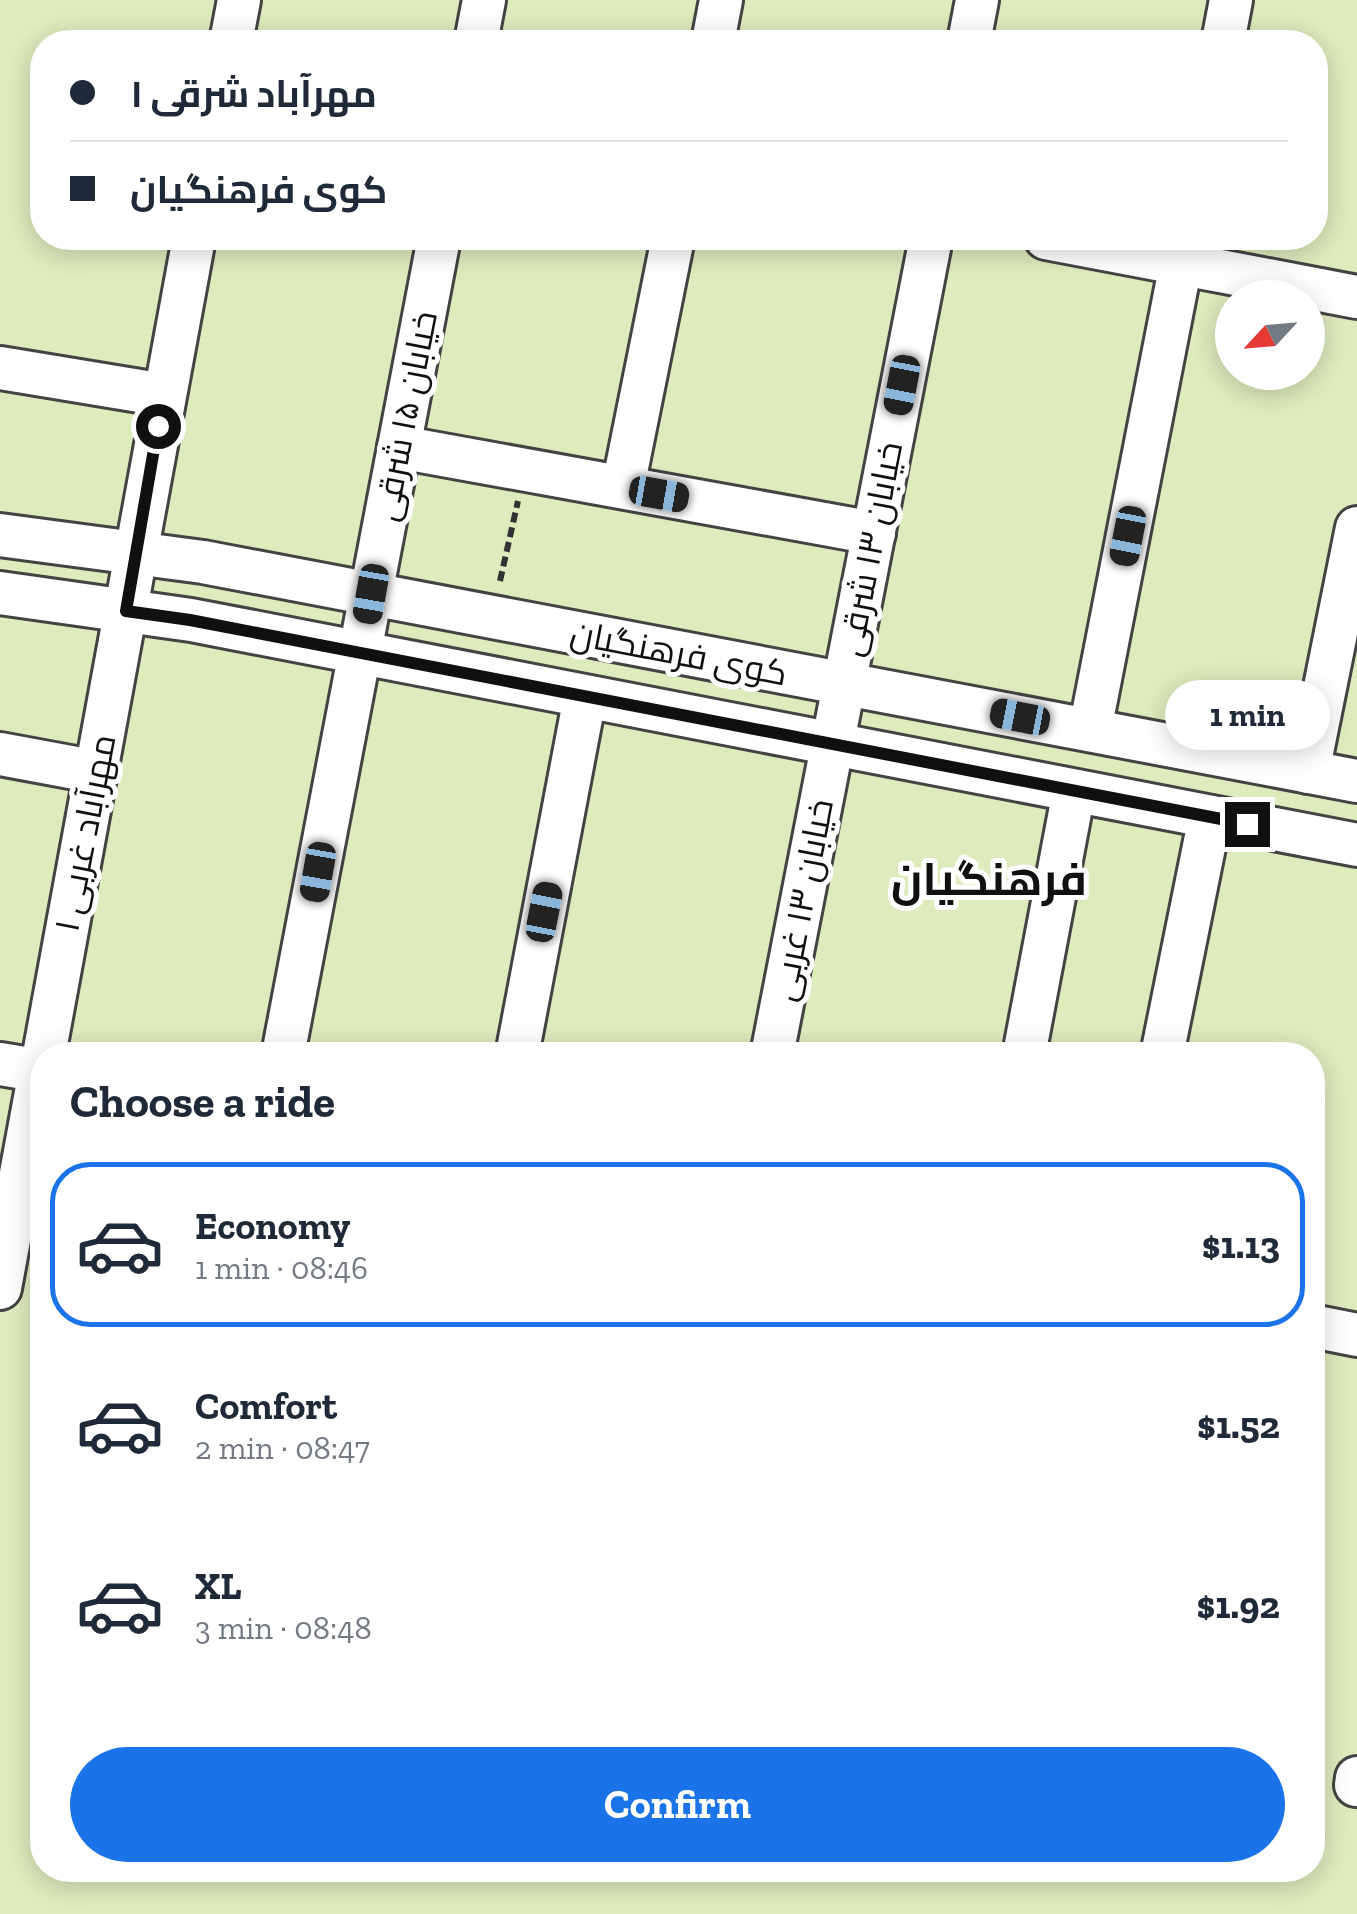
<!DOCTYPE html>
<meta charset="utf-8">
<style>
body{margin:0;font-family:"Zilla Slab",Cairo,serif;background:#f6f6f7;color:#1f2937;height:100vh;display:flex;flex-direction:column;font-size:38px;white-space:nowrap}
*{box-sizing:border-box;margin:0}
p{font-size:32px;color:#747a83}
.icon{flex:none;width:55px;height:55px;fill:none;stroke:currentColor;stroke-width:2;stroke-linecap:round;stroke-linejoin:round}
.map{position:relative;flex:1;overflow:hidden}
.side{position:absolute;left:30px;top:1042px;width:1295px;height:840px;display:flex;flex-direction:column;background:#fff;border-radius:40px;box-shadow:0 5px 25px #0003}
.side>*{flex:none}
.banner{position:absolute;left:30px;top:30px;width:1298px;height:220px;border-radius:40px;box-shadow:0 5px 25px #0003;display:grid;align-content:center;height:220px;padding:0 40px;background:#fff}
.needle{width:65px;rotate:244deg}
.controls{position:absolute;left:1215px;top:280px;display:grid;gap:20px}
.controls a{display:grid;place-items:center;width:110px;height:110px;border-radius:50%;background:#fff;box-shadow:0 5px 25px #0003;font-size:50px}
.end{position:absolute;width:45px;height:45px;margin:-22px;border:12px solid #101010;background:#fff;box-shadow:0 0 0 5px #fff}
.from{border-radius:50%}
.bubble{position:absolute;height:70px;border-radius:35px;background:#fff;box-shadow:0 5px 25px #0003;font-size:32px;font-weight:700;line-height:70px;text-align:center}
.car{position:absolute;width:30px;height:60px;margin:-30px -15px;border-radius:12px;box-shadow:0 0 8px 2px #0007;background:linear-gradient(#222 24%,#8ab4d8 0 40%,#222 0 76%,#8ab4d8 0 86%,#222 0)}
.banner b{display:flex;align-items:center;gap:35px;height:95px;font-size:38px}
.banner b+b{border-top:2px solid #e0e1e3}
.banner i{width:25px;height:25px;background:#1f2937}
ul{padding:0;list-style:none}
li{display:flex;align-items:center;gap:30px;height:165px;margin:0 20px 15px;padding:0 20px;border:5px solid transparent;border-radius:40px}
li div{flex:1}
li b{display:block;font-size:38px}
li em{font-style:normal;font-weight:700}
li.active{border-color:#1a73e8}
li>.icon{width:90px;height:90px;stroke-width:1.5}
h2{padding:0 40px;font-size:45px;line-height:120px}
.cta{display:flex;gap:20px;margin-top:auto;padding:20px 40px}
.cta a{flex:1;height:115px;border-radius:60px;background:#1a73e8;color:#fff;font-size:40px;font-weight:700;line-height:115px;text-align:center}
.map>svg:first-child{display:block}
.green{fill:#deebbc;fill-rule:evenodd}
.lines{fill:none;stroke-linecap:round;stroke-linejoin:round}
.minor-casing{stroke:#434343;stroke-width:48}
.path{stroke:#323232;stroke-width:6;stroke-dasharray:10 5;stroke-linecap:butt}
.minor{stroke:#fff;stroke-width:42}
.route{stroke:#101010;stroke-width:12}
.labels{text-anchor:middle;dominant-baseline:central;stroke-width:10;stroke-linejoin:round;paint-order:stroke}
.street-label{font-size:35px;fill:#101010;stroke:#fff}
.district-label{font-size:45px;font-weight:bold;fill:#101010;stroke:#fff}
</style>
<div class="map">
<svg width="1357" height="1914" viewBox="0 0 1357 1914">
<rect width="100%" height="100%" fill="#fffaf4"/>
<path class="green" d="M 0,0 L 1357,0 L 1357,1914 L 0,1914 ZM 42,42 L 1315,42 L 1315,238 L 42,238 ZM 1232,298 L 1308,298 L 1308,372 L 1232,372 ZM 42,1055 L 1312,1055 L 1312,1870 L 42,1870 Z"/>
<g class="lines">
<defs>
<g id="minor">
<polyline points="231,42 239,0"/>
<polyline points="476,42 484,0"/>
<polyline points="713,42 721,0"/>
<polyline points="969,42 977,0"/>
<polyline points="1223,42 1231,0"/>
<polyline points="1046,238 1357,297"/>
<polyline points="0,368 164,395"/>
<polyline points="399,447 874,533"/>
<polyline points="623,487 673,238"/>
<polyline points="0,535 203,562 1357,781"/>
<polyline points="0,593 191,620 1357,845"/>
<polyline points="1090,730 1186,238"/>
<polyline points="0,754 97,772"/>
<polyline points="1308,772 1357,528"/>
<polyline points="44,1055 194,238"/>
<polyline points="283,1055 439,238"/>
<polyline points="517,1055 585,697"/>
<polyline points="772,1055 931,238"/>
<polyline points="1024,1055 1074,791"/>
<polyline points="1162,1055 1210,817"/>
<polyline points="0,1064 42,1071"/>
<polyline points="0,1288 42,1060"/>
<polyline points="1312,1326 1357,1335"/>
<polyline points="1356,1785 1357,1778"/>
</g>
</defs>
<use href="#minor" class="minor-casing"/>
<polyline class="path" points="500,581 518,501"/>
<use href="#minor" class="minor"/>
</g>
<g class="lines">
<polyline class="route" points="158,426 126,611 190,620 1247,824"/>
</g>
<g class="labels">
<g class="street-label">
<text transform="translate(405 416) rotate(-79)">خیابان ۱۵ شرقی</text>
<text transform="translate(870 549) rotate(-79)">خیابان ۱۳ شرقی</text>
<text transform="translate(679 653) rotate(11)">کوی فرهنگیان</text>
<text transform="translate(85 833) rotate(-79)">مهرآباد غربی ۱</text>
<text transform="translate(802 900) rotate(-79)">خیابان ۱۳ غربی</text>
</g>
<g class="district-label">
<text x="989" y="880">فرهنگیان</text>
</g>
</g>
</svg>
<div class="controls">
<a><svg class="needle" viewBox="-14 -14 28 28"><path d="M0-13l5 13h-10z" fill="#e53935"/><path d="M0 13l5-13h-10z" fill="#747a83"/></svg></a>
</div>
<i class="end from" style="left:158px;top:426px"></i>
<i class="end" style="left:1247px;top:824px"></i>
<div class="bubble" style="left:1165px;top:680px;width:165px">1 min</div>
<i class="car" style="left:902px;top:385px;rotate:191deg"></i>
<i class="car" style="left:659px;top:494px;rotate:100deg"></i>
<i class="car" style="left:1128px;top:536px;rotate:191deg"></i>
<i class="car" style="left:371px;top:594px;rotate:190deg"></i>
<i class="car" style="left:1020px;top:717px;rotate:281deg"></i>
<i class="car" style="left:318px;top:872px;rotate:190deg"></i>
<i class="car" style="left:544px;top:912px;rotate:11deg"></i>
<div class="banner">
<b><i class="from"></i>مهرآباد شرقی ١</b>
<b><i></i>کوی فرهنگیان</b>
</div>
<section class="side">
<h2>Choose a ride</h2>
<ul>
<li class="active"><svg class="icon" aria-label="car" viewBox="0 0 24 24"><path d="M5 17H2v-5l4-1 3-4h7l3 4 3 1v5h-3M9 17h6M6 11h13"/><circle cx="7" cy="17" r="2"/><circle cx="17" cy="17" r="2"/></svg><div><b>Economy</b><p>1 min · 08:46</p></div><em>$1.13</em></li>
<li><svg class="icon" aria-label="car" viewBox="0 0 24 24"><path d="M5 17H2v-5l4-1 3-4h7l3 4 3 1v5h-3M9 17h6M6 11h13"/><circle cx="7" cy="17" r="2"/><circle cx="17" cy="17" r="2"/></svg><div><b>Comfort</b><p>2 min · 08:47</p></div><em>$1.52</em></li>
<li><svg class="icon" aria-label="car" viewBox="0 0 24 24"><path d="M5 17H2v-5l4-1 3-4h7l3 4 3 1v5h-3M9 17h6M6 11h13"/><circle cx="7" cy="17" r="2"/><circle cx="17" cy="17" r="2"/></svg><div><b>XL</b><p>3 min · 08:48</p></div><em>$1.92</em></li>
</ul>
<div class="cta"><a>Confirm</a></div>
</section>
</div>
